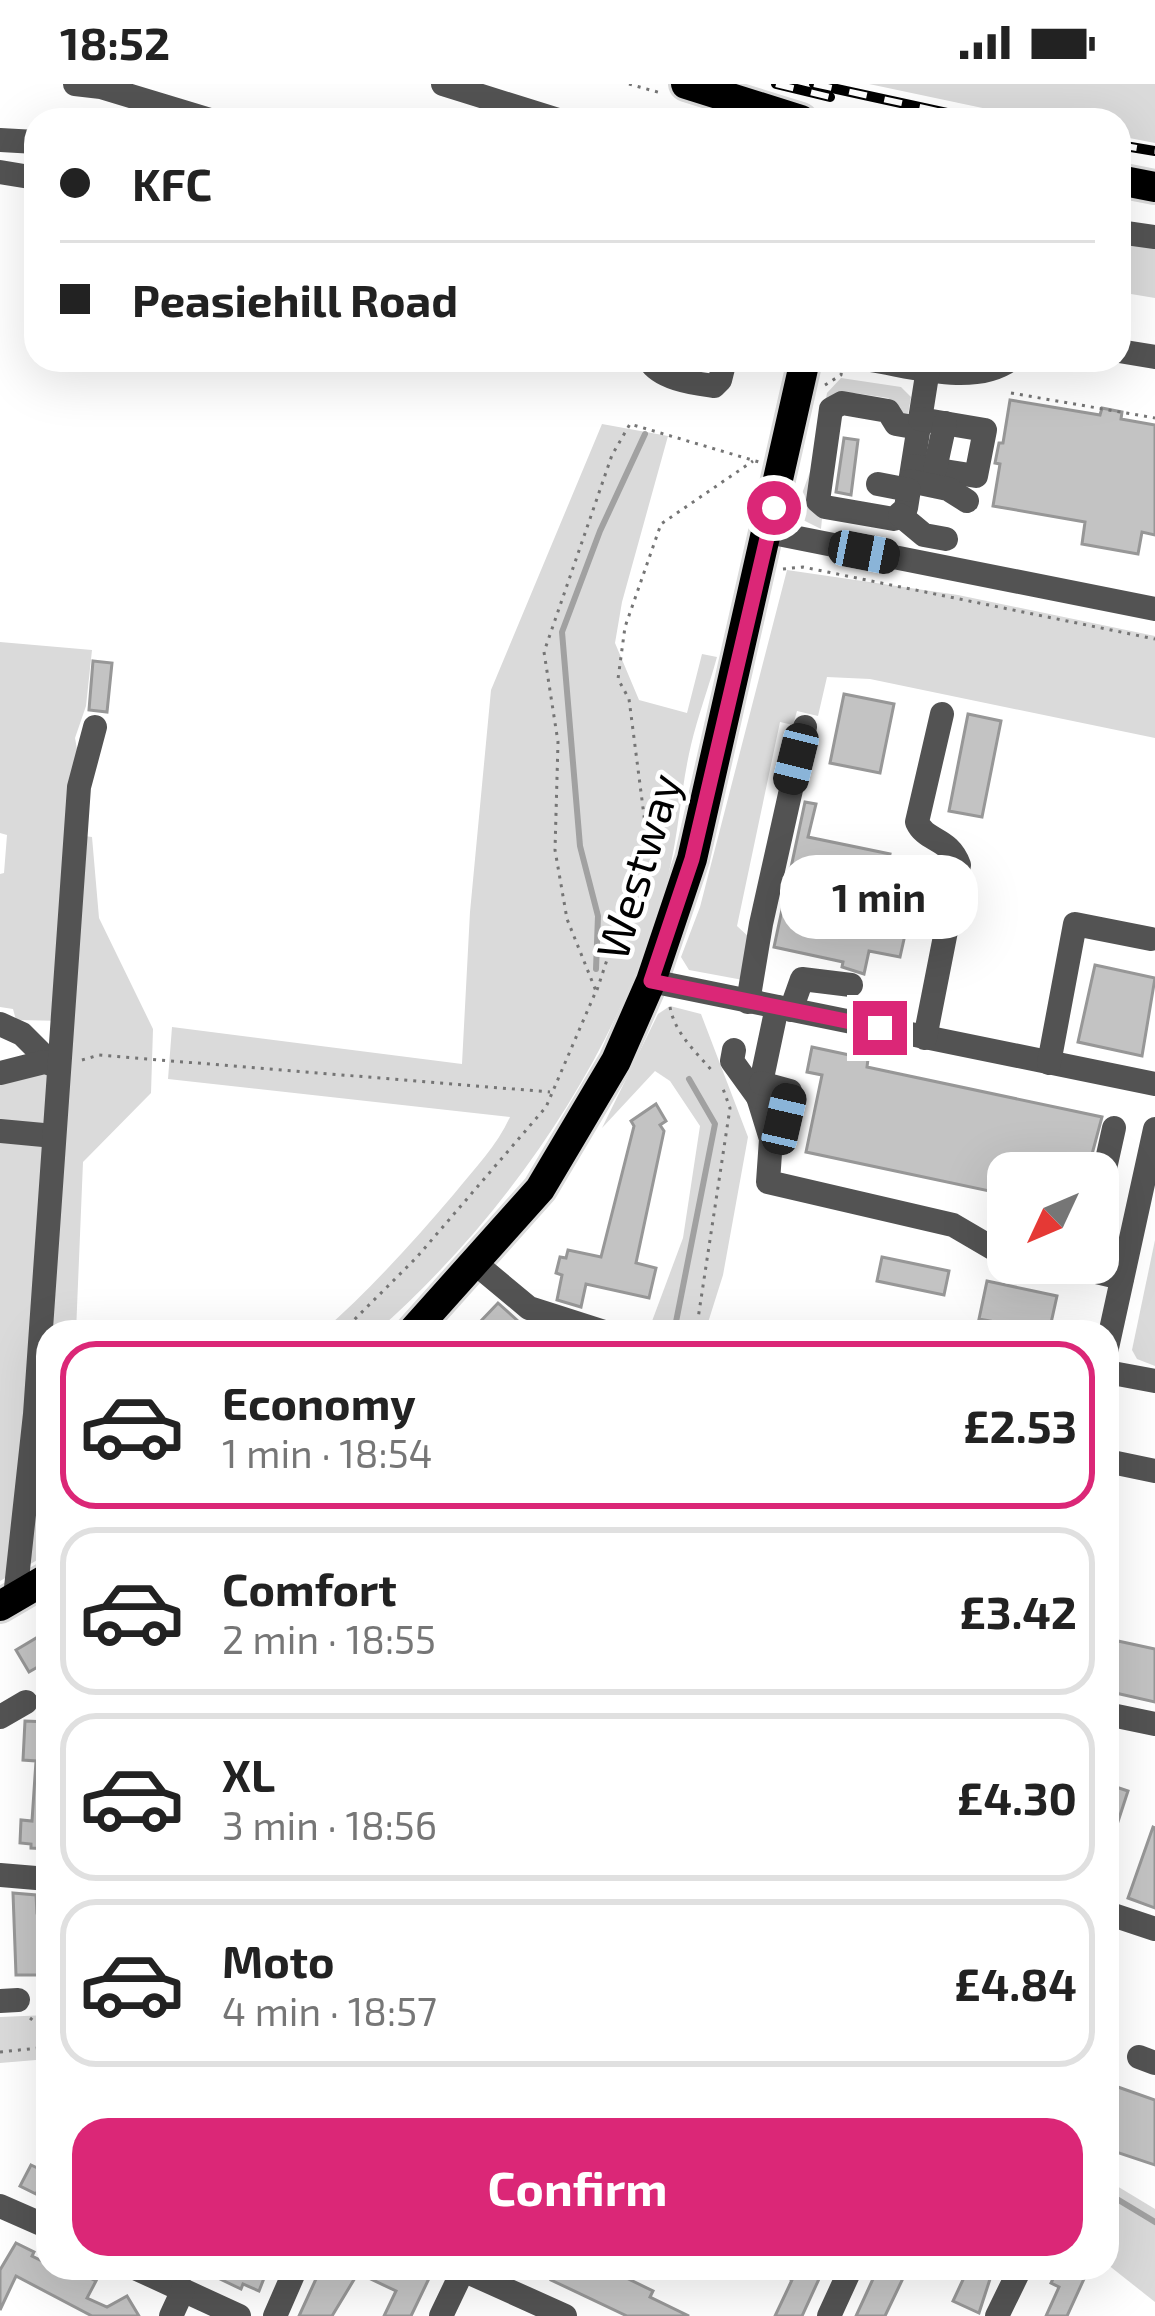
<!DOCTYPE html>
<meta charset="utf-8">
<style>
body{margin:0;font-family:"Exo 2",sans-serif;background:#f6f6f6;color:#222;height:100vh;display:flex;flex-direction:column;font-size:45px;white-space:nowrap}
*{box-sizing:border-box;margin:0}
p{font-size:39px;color:#767676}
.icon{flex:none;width:66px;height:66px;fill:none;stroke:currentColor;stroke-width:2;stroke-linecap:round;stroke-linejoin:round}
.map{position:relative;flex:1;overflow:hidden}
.side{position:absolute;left:36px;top:1236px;width:1083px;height:960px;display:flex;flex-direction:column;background:#fff;border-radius:36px;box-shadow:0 12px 48px #0002}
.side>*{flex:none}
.guide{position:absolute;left:24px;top:24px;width:1107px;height:264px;border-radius:36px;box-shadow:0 12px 48px #0002;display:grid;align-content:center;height:264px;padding:0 36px;background:#fff}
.needle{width:78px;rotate:226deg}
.controls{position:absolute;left:987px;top:1068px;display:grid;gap:24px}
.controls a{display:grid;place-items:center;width:132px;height:132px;border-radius:24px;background:#fff;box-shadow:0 12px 48px #0002;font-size:60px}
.end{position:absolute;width:54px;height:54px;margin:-27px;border:15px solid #db2777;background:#fff;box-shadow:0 0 0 6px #fff}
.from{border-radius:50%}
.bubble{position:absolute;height:84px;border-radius:36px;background:#fff;box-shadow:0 12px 48px #0002;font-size:39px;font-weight:700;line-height:84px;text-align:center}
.car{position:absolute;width:36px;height:72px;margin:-36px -18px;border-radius:15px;box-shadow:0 0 9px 3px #0007;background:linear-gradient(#222 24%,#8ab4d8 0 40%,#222 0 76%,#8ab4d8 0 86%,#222 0)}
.guide b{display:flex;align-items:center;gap:42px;height:114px;font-size:45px}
.guide b+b{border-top:3px solid #e0e0e0}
.guide i{width:30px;height:30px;background:#222}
ul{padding:21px 0 0;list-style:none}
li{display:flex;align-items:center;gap:36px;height:168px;margin:0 24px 18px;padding:0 12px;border:6px solid #e0e0e0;border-radius:36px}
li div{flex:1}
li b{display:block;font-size:45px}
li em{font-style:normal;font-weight:700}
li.active{border-color:#db2777}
li>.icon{width:108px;height:108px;stroke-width:1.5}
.action{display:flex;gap:24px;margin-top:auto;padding:24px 36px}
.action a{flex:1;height:138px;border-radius:36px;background:#db2777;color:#fff;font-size:48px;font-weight:700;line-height:138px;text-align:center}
.status{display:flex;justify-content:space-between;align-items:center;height:84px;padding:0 60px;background:#fff;direction:ltr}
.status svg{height:33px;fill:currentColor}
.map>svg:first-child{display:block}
.green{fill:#dadada}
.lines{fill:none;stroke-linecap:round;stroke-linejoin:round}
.stream{stroke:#a1a1a1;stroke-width:6}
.building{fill:#c3c3c3;stroke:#979797;stroke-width:3}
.major-casing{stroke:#dbdbdb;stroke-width:36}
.path{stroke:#757575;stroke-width:3;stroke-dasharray:3 6;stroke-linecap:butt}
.minor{stroke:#535353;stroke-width:24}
.major{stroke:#000;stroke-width:30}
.rail-casing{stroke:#000;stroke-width:10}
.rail{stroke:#fff;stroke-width:6;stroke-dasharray:18;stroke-linecap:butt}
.route{stroke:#db2777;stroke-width:15}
.labels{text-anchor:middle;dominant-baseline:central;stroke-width:9;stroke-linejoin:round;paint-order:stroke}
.street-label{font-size:45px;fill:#000;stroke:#fff}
</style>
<div class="status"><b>18:52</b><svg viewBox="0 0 49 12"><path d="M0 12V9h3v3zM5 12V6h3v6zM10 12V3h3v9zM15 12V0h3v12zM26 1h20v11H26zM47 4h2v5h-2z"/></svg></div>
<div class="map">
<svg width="1155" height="2232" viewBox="0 0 1155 2232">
<rect width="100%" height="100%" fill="#fff"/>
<g class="green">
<polygon points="869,0 1155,0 1155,59 1119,52 1119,36 1039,36"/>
<polygon points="1119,157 1155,163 1155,214 1119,208"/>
<polygon points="841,294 901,303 911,313 908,331 901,330 888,314 855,309 833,318 821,445 801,435 799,418 816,371 827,309"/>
<path d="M 602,340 L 668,352 L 622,518 L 615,559 L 639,616 L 687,629 L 702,570 L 717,573 C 709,602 698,632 691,661 C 681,703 679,747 669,788 C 624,963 511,1129 376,1248 L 322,1248 C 370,1206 412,1159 454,1110 C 474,1085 497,1062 510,1033 L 168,995 L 172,943 L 462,980 L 470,828 L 491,606 Z"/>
<polygon points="787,486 958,511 1155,552 1155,654 870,595 827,593 818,632 797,627 793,641 780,638 737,842 751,855 743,896 689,886 681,873 700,823"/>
<polygon points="0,558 92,566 86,622 75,654 80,682 77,751 92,753 99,834 153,945 151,1009 83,1078 76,1248 48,1248 48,1470 0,1497 0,1053 51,1046 0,1041 0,998 32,989 66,937 16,936 13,925 0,923 0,790 4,789 7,751 0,749"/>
<polygon points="670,922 701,930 748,1053 723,1191 705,1248 648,1248 683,1154 700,1042 670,997 655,987 602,1044 658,930"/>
<polygon points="1155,1156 1155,1282 1137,1275 1132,1266"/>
<polygon points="48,1931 48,1975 0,1979 0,1933"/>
<polygon points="1107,2096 1155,2125 1155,2218 1107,2180"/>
</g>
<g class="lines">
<g class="stream">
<polyline points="596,885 598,832 580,762 562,548 600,447 645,350"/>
<polyline points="674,1248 715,1040 689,995"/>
<polyline points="1107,2109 1155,2138"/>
</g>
</g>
<g class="building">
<polygon points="1010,316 1100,331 1102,324 1122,328 1121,335 1155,341 1155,451 1142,448 1138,470 1082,460 1085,438 993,422 1000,380 995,379 999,359 1003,359"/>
<polygon points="844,354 858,356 851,411 836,408"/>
<polygon points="93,577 112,579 107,628 89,626"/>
<polygon points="844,610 894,620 880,689 830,679"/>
<polygon points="968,630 1001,637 982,733 949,727"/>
<polygon points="805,718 816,720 808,753 890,770 878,826 909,833 900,873 869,867 864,890 842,883 843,878 774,863"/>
<polygon points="1095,881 1155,894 1142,972 1078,958"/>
<polygon points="812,963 868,975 867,983 1102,1033 1087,1089 1008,1089 1008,1111 806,1068 822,991 807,988"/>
<polygon points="656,1020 666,1037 660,1041 664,1047 636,1179 656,1184 649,1214 586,1200 581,1223 557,1216 562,1191 556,1189 560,1173 566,1174 568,1166 601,1173 634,1042 631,1037"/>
<polygon points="882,1173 949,1187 944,1211 877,1197"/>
<polygon points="987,1197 1057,1212 1049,1248 979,1235"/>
<polygon points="498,1219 518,1237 540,1248 488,1248 479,1239"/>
<polygon points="48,1547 48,1577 29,1588 16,1566"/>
<polygon points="1118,1557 1155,1565 1155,1618 1107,1607"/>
<polygon points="25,1637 48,1638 48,1765 31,1764 31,1760 20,1759 21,1736 32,1737 36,1677 23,1676"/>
<polygon points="1107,1700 1128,1707 1110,1762 1107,1761"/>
<polygon points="1153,1743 1155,1744 1155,1824 1128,1814"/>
<polygon points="13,1809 36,1811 37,1829 42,1829 41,1891 16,1891"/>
<polygon points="1115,2002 1155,2016 1155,2081 1107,2065 1107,2025"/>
<polygon points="31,2081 48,2089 48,2108 39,2104 36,2110 20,2102"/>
<polygon points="16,2159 34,2168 32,2172 48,2180 48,2184 70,2184 96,2197 87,2214 107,2223 127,2212 139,2232 92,2232 16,2192 0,2226 0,2186"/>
<polygon points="197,2184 268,2184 259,2207 243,2200 241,2205"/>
<polygon points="321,2184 434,2184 411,2232 384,2232 396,2207 358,2189 332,2232 299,2232"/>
<polygon points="556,2184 606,2184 653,2207 650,2213 689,2232 627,2232 551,2196"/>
<polygon points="767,2184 824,2184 802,2232 775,2232 792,2196"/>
<polygon points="878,2184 906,2188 885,2232 856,2232"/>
<polygon points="1058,2184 1089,2184 1067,2232 1046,2232 1059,2203 1051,2199"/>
<polygon points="968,2185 990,2195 979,2229 953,2217"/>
</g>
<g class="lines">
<defs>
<g id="major">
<polyline points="686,0 801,36"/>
<polyline points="1119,96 1155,103"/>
<polyline points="412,1248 540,1105 616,977 651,897 692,775 805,276"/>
<polyline points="0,1522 48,1494"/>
</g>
</defs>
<use href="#major" class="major-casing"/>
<g class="path">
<polyline points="629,0 661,9"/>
<polyline points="825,301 841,291 843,276"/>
<polyline points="1011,309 1155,334"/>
<polyline points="783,485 803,483 1155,555"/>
<polyline points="597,906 647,755 629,615 618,595 625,543 661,440 753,377"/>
<path d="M 670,923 C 675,950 697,969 714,989"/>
<polyline points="82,976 99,971 550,1008"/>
<polyline points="342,1248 417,1173 546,1023 596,907 567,835 555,766 558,658 544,568 612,371 630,340 759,378"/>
<polyline points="696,1248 730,1024 722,1002"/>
<polyline points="37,1924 48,1920"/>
<polyline points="30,1934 48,1949"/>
<polyline points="0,1968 48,1963"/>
</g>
<g class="minor">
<polyline points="75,0 101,3 210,36"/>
<polyline points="443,0 558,36"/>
<polyline points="0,56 36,58"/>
<polyline points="0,88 36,94"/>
<polyline points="1119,148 1155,153"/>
<polyline points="1119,267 1155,273"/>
<path d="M 649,276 C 660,295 693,299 714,302 L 720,296 L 725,276"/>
<path d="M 870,276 C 911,282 974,302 1010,276"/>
<polyline points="919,344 896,340 888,327 842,319 831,325 818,417 825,423 894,435 906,424 928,285"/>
<polyline points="913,382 976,392 985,346 920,335"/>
<polyline points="935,385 945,339"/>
<polyline points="910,397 948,405 967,417"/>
<polyline points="878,400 909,406"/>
<polyline points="900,431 924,451 946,455"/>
<polyline points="768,448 1155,525"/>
<polyline points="651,897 1155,1000"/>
<polyline points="748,918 761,840 805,643"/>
<polyline points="777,923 758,1013 771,1055 768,1098 953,1141 994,1165 1008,1168"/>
<polyline points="791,926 802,895 851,901"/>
<polyline points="0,940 22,950 53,981"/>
<path d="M 925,954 L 959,781 C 949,753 926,758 917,738 L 942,630"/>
<polyline points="734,966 732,977 758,1013"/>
<polyline points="1049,979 1075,840 1151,855"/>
<polyline points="0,989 44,978 57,981"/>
<polyline points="761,999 790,1007 784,1035"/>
<polyline points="0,1047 54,1052"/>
<polyline points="1098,1116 1114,1044"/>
<polyline points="475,1179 529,1224 604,1248"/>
<polyline points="1058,1179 1122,1194"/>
<polyline points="1107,1264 1155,1045"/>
<polyline points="1107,1288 1155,1297"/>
<polyline points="1107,1377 1155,1387"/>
<polyline points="15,1513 35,1330 79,703 95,643"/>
<polyline points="1107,1630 1155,1640"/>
<polyline points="0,1633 26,1618"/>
<polyline points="0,1791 48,1795"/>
<polyline points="1107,1829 1155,1845"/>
<polyline points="0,1917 18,1916"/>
<polyline points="1139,1973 1155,1979"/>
<polyline points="0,2122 48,2143"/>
<polyline points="135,2184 239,2232"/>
<polyline points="463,2186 565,2232"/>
<polyline points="171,2232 183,2206"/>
<polyline points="275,2232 296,2184"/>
<polyline points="441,2232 464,2184"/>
<polyline points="829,2232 851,2184"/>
<polyline points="997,2232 1018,2189"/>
</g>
<use href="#major" class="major"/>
<defs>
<g id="rail">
<polyline points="776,0 830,13"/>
<polyline points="814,0 979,36"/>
<polyline points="1119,61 1155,67"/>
</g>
</defs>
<use href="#rail" class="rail-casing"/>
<use href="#rail" class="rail"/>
</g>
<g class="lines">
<polyline class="route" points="774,424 692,775 651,897 880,944"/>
</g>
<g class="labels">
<g class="street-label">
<text transform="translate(637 782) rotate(-73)">Westway</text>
</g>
</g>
</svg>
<div class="controls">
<a><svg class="needle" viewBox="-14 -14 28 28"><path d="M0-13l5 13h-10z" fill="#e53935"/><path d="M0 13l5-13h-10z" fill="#767676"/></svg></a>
</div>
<i class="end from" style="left:774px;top:424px"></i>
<i class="end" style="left:880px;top:944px"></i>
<div class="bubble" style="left:780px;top:771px;width:198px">1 min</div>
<i class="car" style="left:864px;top:468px;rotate:101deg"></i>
<i class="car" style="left:796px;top:675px;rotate:194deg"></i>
<i class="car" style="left:784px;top:1035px;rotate:13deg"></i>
<div class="guide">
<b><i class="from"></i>KFC</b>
<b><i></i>Peasiehill Road</b>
</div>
<section class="side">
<ul>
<li class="active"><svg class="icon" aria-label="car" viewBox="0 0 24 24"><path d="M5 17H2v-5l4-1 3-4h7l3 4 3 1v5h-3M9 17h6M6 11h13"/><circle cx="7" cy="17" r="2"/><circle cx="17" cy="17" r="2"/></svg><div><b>Economy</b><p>1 min · 18:54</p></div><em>£2.53</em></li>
<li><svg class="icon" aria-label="car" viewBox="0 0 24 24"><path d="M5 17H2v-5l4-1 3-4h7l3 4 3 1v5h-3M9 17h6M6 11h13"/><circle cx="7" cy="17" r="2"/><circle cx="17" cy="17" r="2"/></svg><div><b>Comfort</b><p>2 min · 18:55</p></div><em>£3.42</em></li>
<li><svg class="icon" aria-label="car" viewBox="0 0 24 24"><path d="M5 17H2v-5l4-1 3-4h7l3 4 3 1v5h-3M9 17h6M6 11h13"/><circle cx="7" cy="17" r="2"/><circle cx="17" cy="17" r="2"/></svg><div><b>XL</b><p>3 min · 18:56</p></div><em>£4.30</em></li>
<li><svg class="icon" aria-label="car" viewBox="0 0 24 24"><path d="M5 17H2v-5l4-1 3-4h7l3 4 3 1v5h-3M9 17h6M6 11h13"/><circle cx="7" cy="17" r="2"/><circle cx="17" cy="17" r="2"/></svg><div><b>Moto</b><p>4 min · 18:57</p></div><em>£4.84</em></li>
</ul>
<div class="action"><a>Confirm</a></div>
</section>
</div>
